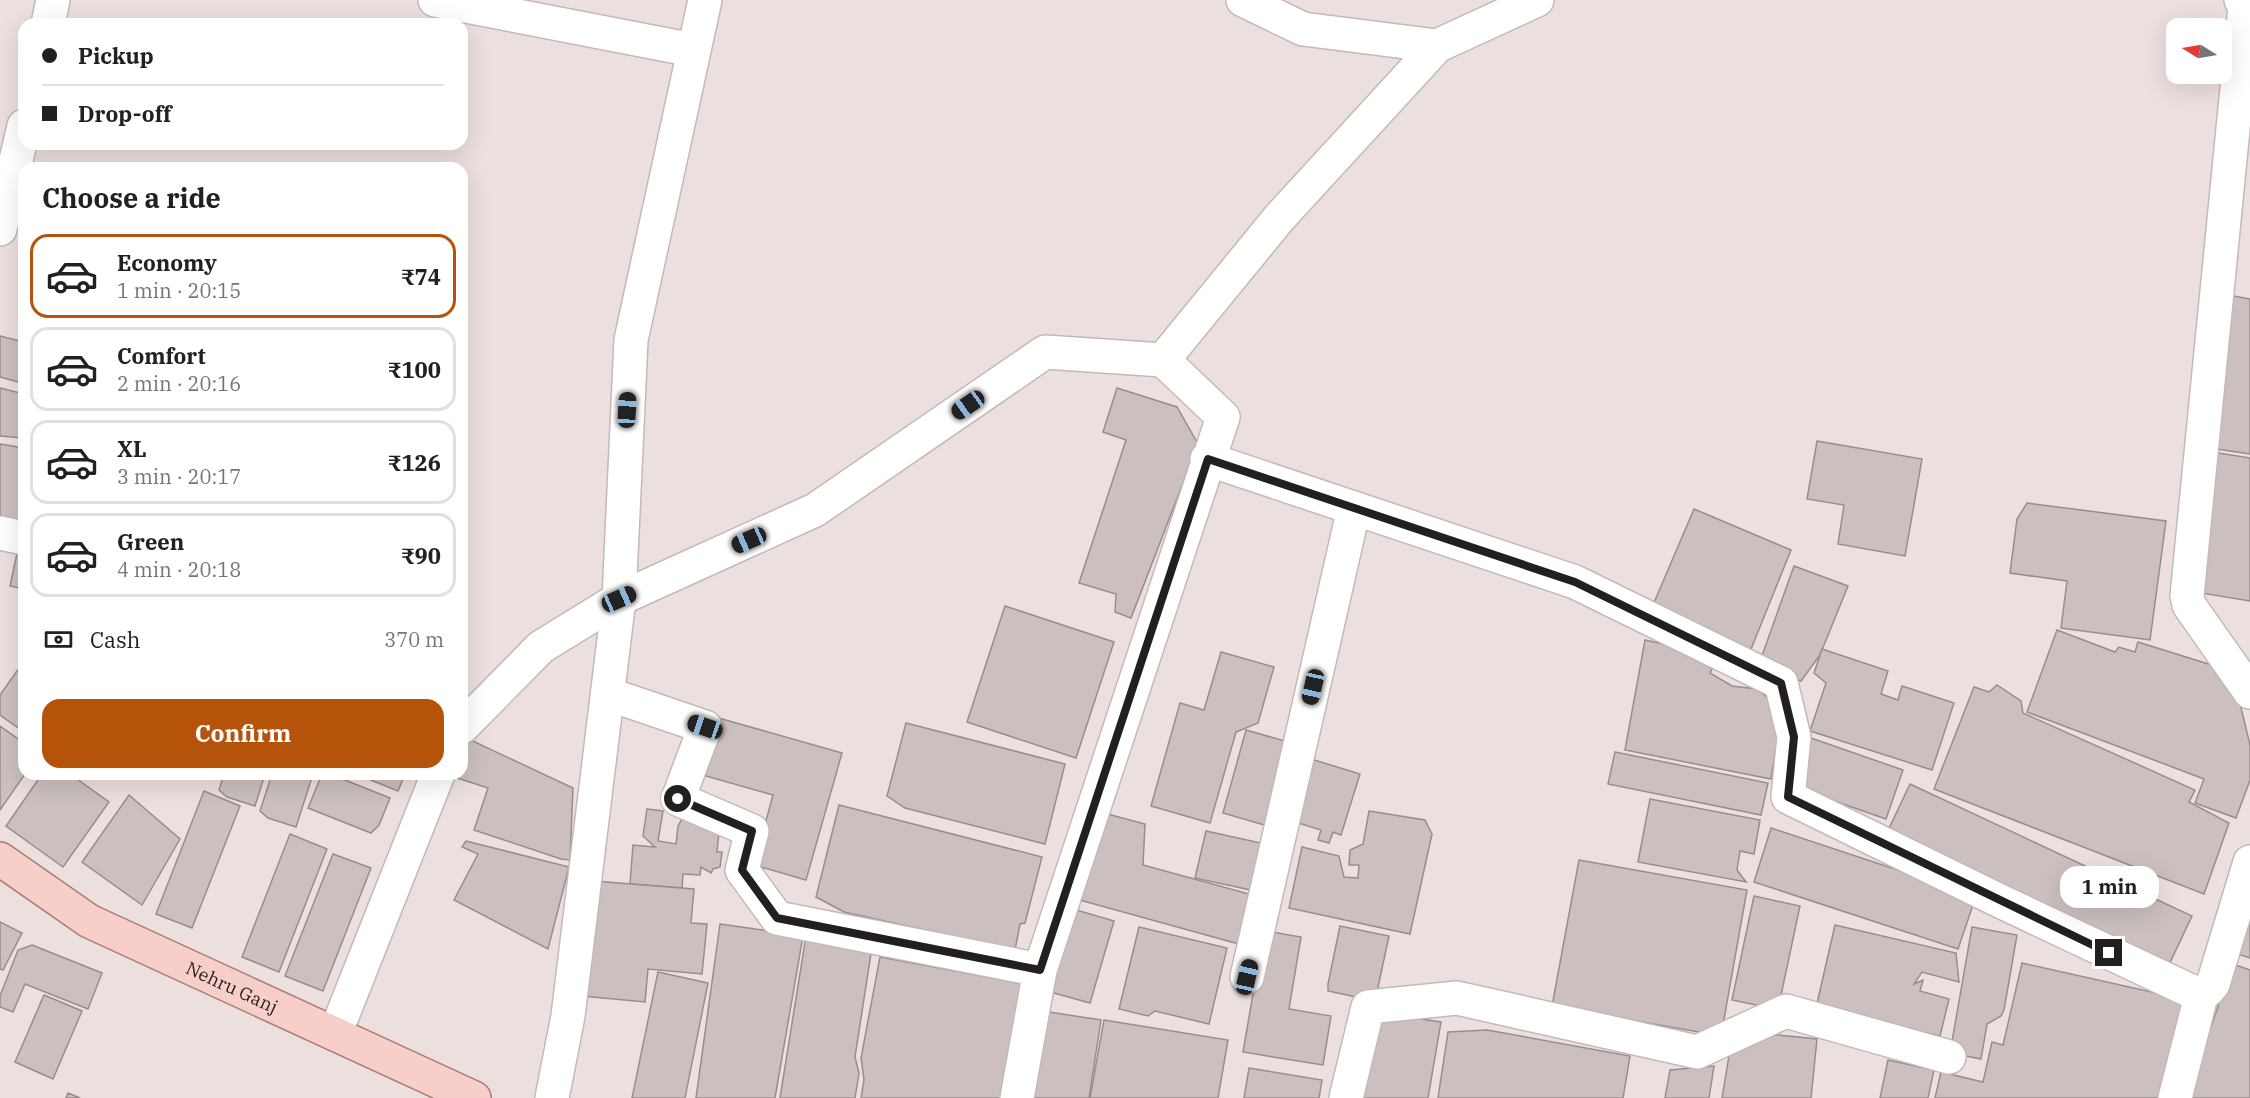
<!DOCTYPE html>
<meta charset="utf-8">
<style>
body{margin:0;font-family:"IBM Plex Serif",serif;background:#f2f2f2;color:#202124;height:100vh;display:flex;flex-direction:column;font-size:22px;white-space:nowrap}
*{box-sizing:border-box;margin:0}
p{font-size:20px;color:#757577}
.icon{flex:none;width:33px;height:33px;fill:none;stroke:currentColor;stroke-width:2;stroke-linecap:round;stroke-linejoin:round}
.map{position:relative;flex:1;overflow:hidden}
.side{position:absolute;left:18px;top:162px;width:450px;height:618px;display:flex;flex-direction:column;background:#fff;border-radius:18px;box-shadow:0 6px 24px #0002}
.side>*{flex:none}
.hud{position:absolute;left:18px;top:18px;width:450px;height:132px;border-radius:18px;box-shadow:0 6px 24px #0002;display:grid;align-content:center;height:132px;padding:0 24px;background:#fff}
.needle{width:39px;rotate:281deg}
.fabs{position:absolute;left:2166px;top:18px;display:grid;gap:12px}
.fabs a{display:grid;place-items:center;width:66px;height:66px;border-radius:12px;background:#fff;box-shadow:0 6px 24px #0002;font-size:30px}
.end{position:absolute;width:27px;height:27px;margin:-14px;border:8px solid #231f1e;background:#fff;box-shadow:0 0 0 3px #fff}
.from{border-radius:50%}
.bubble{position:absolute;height:42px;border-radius:18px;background:#fff;box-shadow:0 6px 24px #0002;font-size:20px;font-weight:800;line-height:42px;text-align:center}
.car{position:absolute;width:18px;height:36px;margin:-18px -9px;border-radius:8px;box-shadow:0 0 4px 2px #0007;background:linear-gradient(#222 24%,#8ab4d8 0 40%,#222 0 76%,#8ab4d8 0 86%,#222 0)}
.hud b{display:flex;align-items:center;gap:21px;height:57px;font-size:22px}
.hud b+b{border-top:2px solid #e0e0e0}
.hud i{width:15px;height:15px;background:#202124}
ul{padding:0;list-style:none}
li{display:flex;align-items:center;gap:18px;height:84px;margin:0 12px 9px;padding:0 12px;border:3px solid #e0e0e0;border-radius:18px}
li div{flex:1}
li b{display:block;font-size:22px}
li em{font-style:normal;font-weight:800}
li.active{border-color:#b45309}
li>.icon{width:54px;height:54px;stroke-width:1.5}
h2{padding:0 24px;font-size:27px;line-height:72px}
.pay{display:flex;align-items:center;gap:15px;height:66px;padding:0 24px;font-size:22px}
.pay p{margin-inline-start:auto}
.button{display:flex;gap:12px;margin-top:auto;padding:12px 24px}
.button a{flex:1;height:69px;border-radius:18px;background:#b45309;color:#fff;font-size:24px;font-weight:800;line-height:69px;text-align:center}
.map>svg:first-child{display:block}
.building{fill:#cbc0be;stroke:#988d8c;stroke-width:1.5}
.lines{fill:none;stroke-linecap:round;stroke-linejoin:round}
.street-casing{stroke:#c4b9b8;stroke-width:36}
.secondary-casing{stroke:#c4b9b8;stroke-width:36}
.primary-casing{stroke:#ab7c76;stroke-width:36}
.street{stroke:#fff;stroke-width:33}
.secondary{stroke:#fff;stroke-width:33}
.primary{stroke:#f8cec9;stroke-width:33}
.route{stroke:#231f1e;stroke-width:8}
.labels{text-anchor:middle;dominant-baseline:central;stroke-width:6;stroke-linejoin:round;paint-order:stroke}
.street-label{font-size:18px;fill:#231f1e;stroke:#ece0de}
</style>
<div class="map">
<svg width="2250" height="1098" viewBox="0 0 2250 1098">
<rect width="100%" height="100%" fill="#ece0de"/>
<g class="building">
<polygon points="2228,295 2250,299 2250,454 2204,447"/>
<polygon points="0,336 24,342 24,388 21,387 22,383 0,377"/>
<polygon points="0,388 24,394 24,438 0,436"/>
<polygon points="1117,388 1177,407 1198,444 1131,618 1115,612 1116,594 1079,583 1126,440 1103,432"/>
<polygon points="1817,441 1922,459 1905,556 1838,544 1844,505 1807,499"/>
<polygon points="0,444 24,448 24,497 18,526 0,528"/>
<polygon points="2218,453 2250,458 2250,601 2195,592"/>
<polygon points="2027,503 2166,521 2150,640 2061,628 2067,581 2010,573 2017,519"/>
<polygon points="1694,509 1791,550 1749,654 1650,612"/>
<polygon points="19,544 24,545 24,589 10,586"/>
<polygon points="1794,566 1848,586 1820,655 1801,681 1759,664"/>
<polygon points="1005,606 1114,642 1076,758 967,722"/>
<polygon points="2057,630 2115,652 2119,647 2135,652 2138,642 2221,668 2237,691 2250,745 2250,780 2236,818 2195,803 2204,779 2027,712"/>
<polygon points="1645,640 1718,656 1710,673 1732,686 1757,689 1782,710 1771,779 1625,750"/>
<polygon points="1822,649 1888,671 1881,694 1898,700 1902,686 1954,703 1932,770 1810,731 1826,683 1814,673"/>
<polygon points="1221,652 1274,667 1258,723 1236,732 1210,823 1151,806 1180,703 1204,710"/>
<polygon points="24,661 24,732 0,715 0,695"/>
<polygon points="1997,685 2021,701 2023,713 2195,790 2189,802 2229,823 2204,894 1934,789 1974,687 1989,692"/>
<polygon points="715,717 842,753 806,880 754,865 773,795 699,774"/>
<polygon points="906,723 1065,764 1045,844 905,808 887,796"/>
<polygon points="0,726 24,743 25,774 0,810"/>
<polygon points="1246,730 1292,743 1268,826 1223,813"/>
<polygon points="462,736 573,788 570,860 561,859 474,830 488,788 448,775 462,774"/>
<polygon points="1811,738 1903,770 1886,819 1794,787"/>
<polygon points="1615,752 1768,783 1761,815 1608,784"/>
<polygon points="1311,759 1360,774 1341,835 1333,832 1329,843 1318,840 1321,830 1292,821"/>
<polygon points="42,774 70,774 109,802 63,867 6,826"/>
<polygon points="224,774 265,774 255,806 227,797 219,790"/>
<polygon points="272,774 313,774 296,827 268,818 260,811"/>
<polygon points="322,774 330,774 390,798 379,825 371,833 308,808"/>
<polygon points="356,774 405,774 398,791"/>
<polygon points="1910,784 2192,916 2167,969 1885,837"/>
<polygon points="204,791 240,806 192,928 156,914"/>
<polygon points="129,795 180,839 142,905 82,862"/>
<polygon points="1650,799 1760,820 1754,854 1740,851 1737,870 1746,882 1638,862"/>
<polygon points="839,805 1042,857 1025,923 1020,924 1015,950 844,912 816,897"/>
<polygon points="647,809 663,811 658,841 676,844 678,826 683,817 720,822 717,852 722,852 720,867 713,869 711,873 701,867 700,875 683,874 682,888 630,884 633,845 655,847 643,836"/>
<polygon points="1369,811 1425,820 1432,834 1410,934 1289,908 1302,847 1339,856 1344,877 1358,878 1359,865 1349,865 1350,850 1363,844"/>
<polygon points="1100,812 1145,824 1143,865 1260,897 1246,946 1076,899"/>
<polygon points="1771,828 1976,896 1958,949 1754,882"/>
<polygon points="1206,831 1270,845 1260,892 1195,878"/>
<polygon points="290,834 327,849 279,972 242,957"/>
<polygon points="466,841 569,867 548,949 454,900 478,854 462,847"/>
<polygon points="333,854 371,868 323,991 285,976"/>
<polygon points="1579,860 1747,890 1721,1036 1552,1006"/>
<polygon points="594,881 694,889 691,923 707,924 702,974 648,969 645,1002 582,996"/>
<polygon points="1754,896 1800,906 1780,1000 1775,1009 1732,1000"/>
<polygon points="2250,897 2250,958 2232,952"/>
<polygon points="1066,907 1114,921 1090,1003 1043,990"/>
<polygon points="0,922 22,933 3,970 0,969"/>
<polygon points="720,924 803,936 775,1098 696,1098"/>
<polygon points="1835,925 1956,953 1959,982 1922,972 1914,984 1923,980 1920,991 1949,999 1940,1036 1816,1008"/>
<polygon points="1340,926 1389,936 1375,1001 1328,991 1328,984"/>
<polygon points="1139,927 1227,948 1209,1024 1155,1011 1148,1016 1119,1009"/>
<polygon points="1972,927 2017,935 2004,1010 2001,1016 1987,1024 1981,1059 1950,1053"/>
<polygon points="1272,932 1301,937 1289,1009 1331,1016 1323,1065 1243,1052 1259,959"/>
<polygon points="806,936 872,947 855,1057 859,1073 855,1098 780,1098"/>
<polygon points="32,945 102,973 88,1009 25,984 13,1012 0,1007 0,996 18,950"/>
<polygon points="880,957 1030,985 1008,1098 861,1098 864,1080 861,1058"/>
<polygon points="2022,963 2183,999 2161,1098 1935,1098 1941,1072 1983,1082 1992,1042 2003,1045"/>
<polygon points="2233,964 2250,970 2250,1098 2186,1098"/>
<polygon points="658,972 708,983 685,1098 632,1098"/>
<polygon points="44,995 82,1011 53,1079 15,1062"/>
<polygon points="1036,1010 1101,1020 1089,1098 1022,1098"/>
<polygon points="1379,1013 1441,1022 1428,1098 1357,1098"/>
<polygon points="1104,1020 1228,1040 1218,1098 1090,1098"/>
<polygon points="1487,1030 1630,1056 1623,1098 1438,1098 1448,1032"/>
<polygon points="1767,1034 1817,1039 1811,1098 1722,1098 1731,1044"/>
<polygon points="1888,1060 1934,1070 1928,1098 1880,1098"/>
<polygon points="1714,1066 1709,1098 1665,1098 1670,1070"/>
<polygon points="1249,1068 1322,1080 1319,1098 1244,1098"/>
<polygon points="68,1093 80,1098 66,1098"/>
</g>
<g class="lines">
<defs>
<g id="street">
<polyline points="435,0 693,50"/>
<polyline points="1243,0 1303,29 1437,46"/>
<polyline points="2241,0 2245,7 2187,596 2189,605 2250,692"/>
<polyline points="48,24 53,0"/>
<polyline points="0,229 24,126"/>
<polyline points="1207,459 1575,582 1781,683 1794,737 1788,797 2002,902 2195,993 2208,990 2213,984 2250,862"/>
<polyline points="0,533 24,538"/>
<polyline points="608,694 705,727 678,799 752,831 742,870 777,918 1040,970"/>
<polyline points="462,727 541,647 619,599 815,510 1045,352 1163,360 1280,217 1437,46 1537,0"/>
<polyline points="1247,977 1354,508"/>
<polyline points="335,1034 438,774"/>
<polyline points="1017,1098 1040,970 1223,417 1163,360"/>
<polyline points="1346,1098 1368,1007 1457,998 1697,1052 1786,1011 1949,1057"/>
<polyline points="2175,1098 2202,992"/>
</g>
<polyline id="secondary" points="552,1098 568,1016 619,599 631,340 705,0"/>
<g id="primary">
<path id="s1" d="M 0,859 L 89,921 L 474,1098"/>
</g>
</defs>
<use href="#street" class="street-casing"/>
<use href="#secondary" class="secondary-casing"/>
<use href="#primary" class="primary-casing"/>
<use href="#street" class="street"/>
<use href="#secondary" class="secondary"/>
<use href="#primary" class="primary"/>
</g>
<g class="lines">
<polyline class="route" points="678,799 752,831 742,870 777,918 1040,970 1208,459 1575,582 1781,683 1794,737 1788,797 2109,953"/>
</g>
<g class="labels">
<g class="street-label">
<text stroke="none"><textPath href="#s1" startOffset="266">Nehru Ganj</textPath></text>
</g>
</g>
</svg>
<div class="fabs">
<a><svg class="needle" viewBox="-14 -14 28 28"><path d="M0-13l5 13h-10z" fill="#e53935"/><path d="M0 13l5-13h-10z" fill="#757577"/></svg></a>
</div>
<i class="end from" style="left:678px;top:799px"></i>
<i class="end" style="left:2109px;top:953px"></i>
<div class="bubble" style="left:2060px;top:866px;width:99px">1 min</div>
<i class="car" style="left:968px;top:405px;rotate:235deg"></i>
<i class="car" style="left:627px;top:410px;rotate:3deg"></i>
<i class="car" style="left:749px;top:540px;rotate:246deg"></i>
<i class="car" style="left:619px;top:599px;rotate:66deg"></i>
<i class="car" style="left:1313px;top:687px;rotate:193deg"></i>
<i class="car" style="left:705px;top:727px;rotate:289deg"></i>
<i class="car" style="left:1247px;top:977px;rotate:13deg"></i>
<div class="hud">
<b><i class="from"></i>Pickup</b>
<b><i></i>Drop-off</b>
</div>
<section class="side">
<h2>Choose a ride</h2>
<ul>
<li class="active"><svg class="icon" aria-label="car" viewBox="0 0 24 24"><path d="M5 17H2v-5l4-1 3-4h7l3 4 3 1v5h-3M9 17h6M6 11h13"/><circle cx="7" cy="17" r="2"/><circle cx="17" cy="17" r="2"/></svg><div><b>Economy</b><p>1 min · 20:15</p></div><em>₹74</em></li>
<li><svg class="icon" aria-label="car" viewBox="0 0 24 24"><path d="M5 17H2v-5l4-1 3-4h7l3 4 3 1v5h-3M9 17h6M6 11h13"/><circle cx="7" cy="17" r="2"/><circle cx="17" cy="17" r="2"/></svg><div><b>Comfort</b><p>2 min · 20:16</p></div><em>₹100</em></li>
<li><svg class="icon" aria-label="car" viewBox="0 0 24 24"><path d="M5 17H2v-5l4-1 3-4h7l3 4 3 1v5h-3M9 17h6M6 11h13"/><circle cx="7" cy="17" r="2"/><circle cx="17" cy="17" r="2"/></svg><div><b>XL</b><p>3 min · 20:17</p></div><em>₹126</em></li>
<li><svg class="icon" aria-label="car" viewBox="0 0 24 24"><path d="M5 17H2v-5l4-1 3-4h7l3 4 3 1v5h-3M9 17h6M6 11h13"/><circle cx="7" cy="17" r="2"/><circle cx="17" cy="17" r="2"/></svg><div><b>Green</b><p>4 min · 20:18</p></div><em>₹90</em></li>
</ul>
<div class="pay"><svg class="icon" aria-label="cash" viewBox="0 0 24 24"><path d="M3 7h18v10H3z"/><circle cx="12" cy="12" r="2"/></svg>Cash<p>370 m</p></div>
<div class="button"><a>Confirm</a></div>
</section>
</div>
